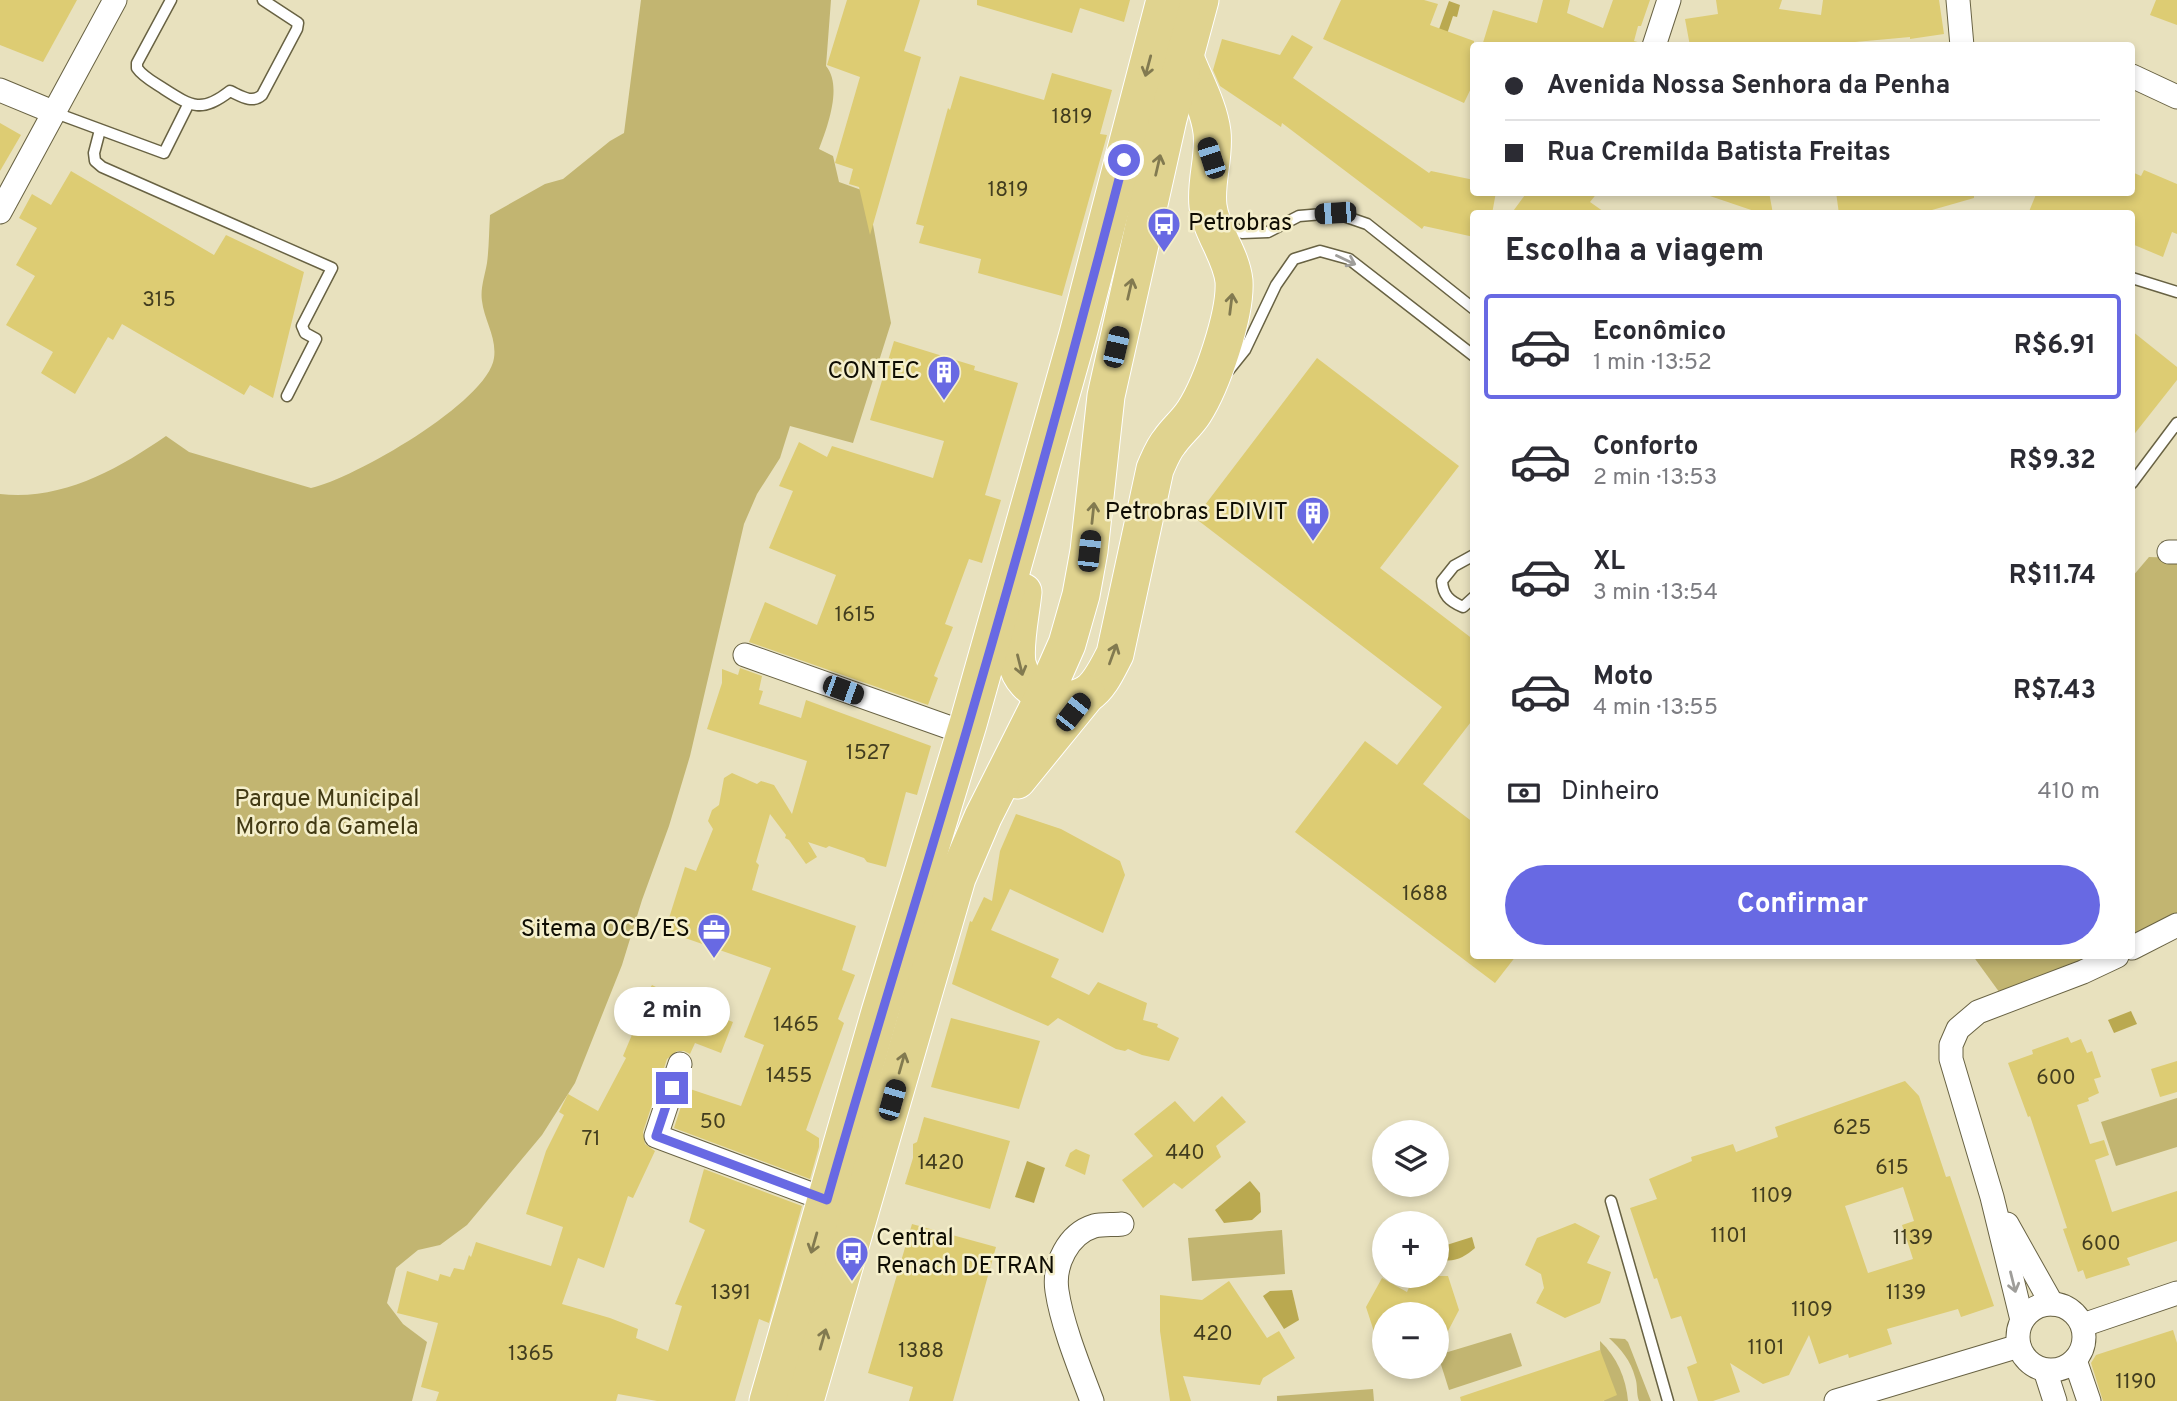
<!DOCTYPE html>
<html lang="pt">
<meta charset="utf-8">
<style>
body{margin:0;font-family:Overpass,sans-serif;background:#f2f2f3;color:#2b2b33;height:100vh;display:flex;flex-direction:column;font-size:26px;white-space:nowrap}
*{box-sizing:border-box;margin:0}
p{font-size:23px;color:#7c7c81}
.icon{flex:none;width:38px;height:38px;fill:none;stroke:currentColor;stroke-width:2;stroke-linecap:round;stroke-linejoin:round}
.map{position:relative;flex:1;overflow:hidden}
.details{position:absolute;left:1470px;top:210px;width:665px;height:749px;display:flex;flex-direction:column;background:#fff;border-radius:7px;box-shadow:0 4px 10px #0003}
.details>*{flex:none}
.guide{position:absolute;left:1470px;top:42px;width:665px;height:154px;border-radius:7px;box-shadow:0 4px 10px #0003;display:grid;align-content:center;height:154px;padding:0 35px;background:#fff}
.buttons{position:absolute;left:1372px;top:1120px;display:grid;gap:14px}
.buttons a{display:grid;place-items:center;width:77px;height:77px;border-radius:50%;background:#fff;box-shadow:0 4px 10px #0003;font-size:35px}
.end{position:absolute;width:32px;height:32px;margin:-16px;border:9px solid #6869e3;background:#fff;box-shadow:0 0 0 4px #fff}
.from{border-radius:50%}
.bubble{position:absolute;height:49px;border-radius:24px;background:#fff;box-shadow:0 4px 10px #0003;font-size:23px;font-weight:700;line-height:49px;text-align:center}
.car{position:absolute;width:21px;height:42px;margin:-21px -10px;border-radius:9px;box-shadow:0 0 5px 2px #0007;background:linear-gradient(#222 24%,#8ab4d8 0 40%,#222 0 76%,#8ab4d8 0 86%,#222 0)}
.guide b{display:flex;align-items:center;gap:24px;height:66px;font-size:26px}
.guide b+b{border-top:2px solid #e1e1e2}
.guide i{width:18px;height:18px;background:#2b2b33}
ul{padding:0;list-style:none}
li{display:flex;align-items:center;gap:21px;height:105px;margin:0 14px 10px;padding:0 21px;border:4px solid transparent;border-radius:7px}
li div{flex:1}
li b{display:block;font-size:26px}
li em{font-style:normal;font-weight:700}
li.active{border-color:#6869e3}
li>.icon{width:63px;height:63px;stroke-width:1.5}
h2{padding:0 35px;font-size:32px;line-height:84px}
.pay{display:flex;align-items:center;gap:18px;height:77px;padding:0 35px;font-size:26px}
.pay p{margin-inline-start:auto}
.primary-button{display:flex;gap:14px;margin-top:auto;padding:14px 35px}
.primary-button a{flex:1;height:80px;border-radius:42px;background:#6869e3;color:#fff;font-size:28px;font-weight:700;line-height:80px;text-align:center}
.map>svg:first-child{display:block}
.green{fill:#c2b571}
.water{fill:#baa950}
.building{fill:#ddcc73;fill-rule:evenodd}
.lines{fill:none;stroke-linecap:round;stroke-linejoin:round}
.service-casing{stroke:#686243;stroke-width:13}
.minor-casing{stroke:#686243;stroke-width:25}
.primary-casing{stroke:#fff;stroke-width:39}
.service{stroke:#fff;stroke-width:10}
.minor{stroke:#fff;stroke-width:23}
.primary{stroke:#e0d38f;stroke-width:37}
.oneway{stroke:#827a50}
.oneway2{stroke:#9f9e9a}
.route{stroke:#6869e3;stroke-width:9}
.labels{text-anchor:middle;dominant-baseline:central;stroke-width:5;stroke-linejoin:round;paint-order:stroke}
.number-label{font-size:21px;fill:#423d1f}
.poi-label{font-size:24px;fill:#0f0d03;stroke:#f5efcb;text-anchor:end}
.park-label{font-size:24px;fill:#423a14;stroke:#f5efcb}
</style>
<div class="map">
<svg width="2177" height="1401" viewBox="0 0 2177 1401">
<rect width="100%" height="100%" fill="#e8e1be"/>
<g class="green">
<path d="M 641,0 L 831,0 L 826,66 C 843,86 827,128 819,149 L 833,156 L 839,182 L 867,192 L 891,323 L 853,443 L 790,426 L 780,458 L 757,494 L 744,524 L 690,756 L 669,826 L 642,900 L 622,965 L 575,1083 L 542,1135 L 467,1225 L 440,1245 L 418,1250 L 396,1268 L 387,1303 L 403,1324 L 427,1342 L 412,1401 L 0,1401 L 0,494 C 61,501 117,470 166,436 L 189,452 L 311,488 C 353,479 488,402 494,358 C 497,337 484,320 482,301 C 480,289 485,275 487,263 C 489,248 489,231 490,215 L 545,184 L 563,179 L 610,141 L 624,133 Z"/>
<polygon points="2149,557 2177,558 2177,914 2132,938 2132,577"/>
<polygon points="1973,956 2100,956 2005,1000"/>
<polygon points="2177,1098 2177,1147 2116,1166 2101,1122"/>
<polygon points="1282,1230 1285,1274 1192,1281 1188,1238"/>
<polygon points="1511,1333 1522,1366 1449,1390 1438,1355"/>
<path d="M 1609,1338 L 1625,1339 L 1628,1342 L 1651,1401 L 1639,1401 C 1636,1393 1638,1385 1635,1377 C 1631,1361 1621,1349 1609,1338 Z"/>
<path d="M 1600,1341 C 1617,1357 1626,1378 1628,1401 L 1604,1401 L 1601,1393 Z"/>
<polygon points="1373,1389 1374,1401 1277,1401 1277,1396"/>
</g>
<g class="water">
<polygon points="1449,1 1460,5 1457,17 1453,16 1447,34 1438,32"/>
<polygon points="2131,1011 2137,1024 2114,1033 2108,1020"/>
<polygon points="1027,1161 1045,1168 1034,1203 1015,1197"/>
<polygon points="1250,1181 1260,1193 1261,1212 1252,1220 1224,1223 1215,1210"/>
<path d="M 1472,1237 L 1475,1248 C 1464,1258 1451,1264 1437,1258 L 1437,1248 Z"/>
<polygon points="1292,1290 1299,1320 1284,1329 1263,1296 1270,1291"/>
</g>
<g class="building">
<polygon points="0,0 77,0 43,62 0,45"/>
<polygon points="847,0 920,0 904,51 921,57 870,235 859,187 849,184 853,169 835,163 860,77 827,65"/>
<polygon points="977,0 1130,0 1124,22 1080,8 1072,33 977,5"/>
<polygon points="1341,0 1424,0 1438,4 1430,25 1474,41 1474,82 1464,103 1323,39"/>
<polygon points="1543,0 1570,0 1567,13 1603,28 1613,0 1650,0 1641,26 1638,26 1634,41 1641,43 1640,46 1482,46 1493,10 1537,23"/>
<polygon points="1716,0 1782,0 1779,9 1821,15 1823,0 1939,0 1944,34 1910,39 1910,37 1855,42 1855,46 1690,46 1685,19 1718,14"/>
<polygon points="2156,0 2177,0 2177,25 2150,15"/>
<polygon points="1292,35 1313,47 1293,78 1429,173 1431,171 1474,180 1474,192 1496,192 1492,214 1474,214 1474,237 1424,226 1422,229 1282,123 1281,127 1220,86 1213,70 1222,39 1280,55"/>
<polygon points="1052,73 1112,90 1100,134 1107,135 1062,296 978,273 981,259 919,243 924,226 916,224 948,108 950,110 960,76 1044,100"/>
<polygon points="0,123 21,135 0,171"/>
<polygon points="2144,170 2177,184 2177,234 2172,232 2163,257 2132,244 2132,214 2028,214 2037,192 2132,192 2132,172 2141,176"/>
<polygon points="71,171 214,255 226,235 304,272 273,398 250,385 244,395 122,324 113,340 108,337 75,394 41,373 53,352 6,325 35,276 16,265 37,228 19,218 32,194 51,205"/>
<polygon points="1527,192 1598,192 1590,202 1607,214 1511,214"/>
<polygon points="1710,192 1769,192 1773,214 1763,214 1710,196"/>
<polygon points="1836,192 1974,192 1974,198 1918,214 1839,214"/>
<polygon points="2132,331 2177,367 2177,380 2132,437"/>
<polygon points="894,341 975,366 974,370 1018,383 985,495 1001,500 982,563 969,559 945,624 953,627 934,676 938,678 928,705 749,642 765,602 817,625 836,575 769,548 793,491 779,486 799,442 827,457 832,446 933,478 944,441 870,420"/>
<polygon points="1317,358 1459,466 1380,568 1474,640 1474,718 1423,784 1474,823 1474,956 1516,956 1495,983 1295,832 1365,741 1397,765 1442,707 1195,518"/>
<polygon points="740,668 762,676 759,690 763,691 759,704 801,718 806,700 931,746 917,795 906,792 886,867 867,862 864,858 829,846 826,848 808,842 817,857 806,864 789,840 785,838 786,835 770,814 756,862 759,865 752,890 856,926 842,970 855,975 838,1019 844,1023 806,1130 819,1138 819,1147 810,1179 674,1128 687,1088 741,1106 764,1045 744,1037 771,968 665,931 685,867 696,871 713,829 708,821 712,810 719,805 724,778 732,773 757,784 761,781 774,785 792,814 807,761 707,729 722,683 722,669 738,675"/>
<polygon points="1016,814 1061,829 1120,861 1125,875 1103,933 1010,889 991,930 1059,959 1051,977 1089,995 1098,982 1147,1003 1143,1020 1158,1024 1157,1027 1179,1038 1169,1061 1142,1055 1128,1049 1125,1051 1116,1049 1058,1018 1048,1026 952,984 970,921 972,922 984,897 992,901 1000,851"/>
<polygon points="652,985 701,1010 733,1022 721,1053 695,1043 690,1054 684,1051 677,1051 667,1059 643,1132 645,1144 655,1151 633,1198 628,1196 604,1268 578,1258 562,1304 610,1318 638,1329 636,1338 668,1351 682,1306 675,1304 705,1230 689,1222 704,1169 802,1206 769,1323 759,1319 735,1401 657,1401 618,1394 616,1401 436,1401 439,1392 421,1387 438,1323 397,1313 407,1271 438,1281 440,1274 450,1277 454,1268 464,1270 469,1255 471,1257 476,1242 551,1266 563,1227 526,1214 546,1151 564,1115 559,1112 568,1094 598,1111 626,1058 623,1056 634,1030 625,1025 644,987 649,990"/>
<polygon points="951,1018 1040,1041 1019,1109 931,1087"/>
<polygon points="2068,1037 2071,1043 2081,1039 2087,1053 2092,1051 2101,1077 2094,1079 2099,1093 2088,1098 2089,1101 2077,1105 2090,1144 2104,1140 2109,1155 2095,1160 2112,1212 2177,1191 2177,1241 2127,1258 2130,1265 2086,1279 2083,1270 2078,1272 2063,1229 2067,1228 2030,1116 2028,1117 2008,1063 2033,1054 2032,1050"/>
<polygon points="2177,1061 2177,1092 2160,1097 2151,1069"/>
<path d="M 1905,1081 L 1919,1096 L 1946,1177 L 1950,1176 L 1994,1306 L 1961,1317 L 1958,1309 L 1887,1329 L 1892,1344 L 1849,1358 L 1848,1354 L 1819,1364 L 1809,1335 L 1789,1375 L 1763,1384 L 1730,1363 L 1740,1392 L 1713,1401 L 1698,1401 L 1687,1367 L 1697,1363 L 1681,1316 L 1671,1319 L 1657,1278 L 1654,1279 L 1630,1208 L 1657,1199 L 1649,1179 L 1692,1161 L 1691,1157 L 1733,1144 L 1736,1152 L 1778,1137 L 1775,1127 ZM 1903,1187 L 1914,1221 L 1902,1225 L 1913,1259 L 1868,1273 L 1845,1206 Z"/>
<polygon points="1222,1096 1246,1122 1216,1146 1221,1157 1182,1189 1174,1183 1143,1208 1122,1180 1153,1156 1134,1134 1175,1101 1194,1122"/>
<polygon points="924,1117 1010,1141 990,1209 905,1184 913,1158 913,1144 917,1142"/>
<polygon points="1076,1149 1090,1155 1085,1175 1065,1166 1070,1153"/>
<polygon points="1575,1223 1600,1236 1587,1263 1611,1272 1600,1303 1565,1318 1536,1303 1544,1288 1541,1274 1525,1265 1537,1238"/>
<polygon points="912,1224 996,1247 953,1401 909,1401 913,1387 868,1373"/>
<polygon points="1414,1276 1448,1276 1459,1310 1437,1352 1437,1314 1384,1314 1384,1353 1381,1353 1366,1307 1382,1278 1407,1292"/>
<polygon points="1229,1281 1267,1338 1279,1331 1295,1358 1263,1378 1260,1385 1183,1376 1191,1401 1170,1401 1160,1331 1160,1295 1202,1300"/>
<polygon points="2173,1330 2177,1343 2177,1401 2103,1401 2091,1363 2096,1355"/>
<polygon points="1600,1350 1617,1395 1603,1401 1461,1401 1460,1397"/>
</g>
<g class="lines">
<defs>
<g id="service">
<path d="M 171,0 L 137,63 L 137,68 C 143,77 155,83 164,89 C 192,107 202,113 230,91 C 241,96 252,104 262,95 L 297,29 L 298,23 L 263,0"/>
<polyline points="53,112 164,153 188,105"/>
<polyline points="100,130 94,153 95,161 102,167 332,268 302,326 305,333 316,339 287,396"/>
<polyline points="1222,220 1242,233 1268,232 1299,216 1335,213 1367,224 1474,309"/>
<polyline points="2132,278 2177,292"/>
<polyline points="1229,370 1245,350 1276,285 1294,259 1320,251 1349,259 1474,356"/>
<polyline points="2132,483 2177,423"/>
<path d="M 1474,555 L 1454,566 L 1442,581 C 1443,595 1449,601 1463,607 L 1474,597"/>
<polyline points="1611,1201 1668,1401"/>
</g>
<g id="minor">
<polyline points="1958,0 1962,46"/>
<polyline points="1654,46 1669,0"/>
<polyline points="2132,76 2177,97"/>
<polyline points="0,90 53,112"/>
<polyline points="0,212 115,0"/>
<polyline points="2169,552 2177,552"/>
<polyline points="745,655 965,733"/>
<polyline points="2132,948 2177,925"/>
<polyline points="680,1064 656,1136 827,1200"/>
<polyline points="2007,1224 2052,1304"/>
<circle cx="2051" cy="1337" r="33"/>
<polyline points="2022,1320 1992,1197 1951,1059 1951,1045 1958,1029 1978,1012 2083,972 2117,956"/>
<polyline points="2083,1325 2177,1293"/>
<polyline points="2075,1360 2089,1401"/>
<polyline points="2045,1370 2055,1401"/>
<path d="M 1092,1401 C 1080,1369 1062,1325 1057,1291 C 1053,1265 1068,1234 1094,1226 C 1102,1224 1113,1225 1122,1224"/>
<polyline points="1836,1401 2019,1346"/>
</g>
<g id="primary">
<path d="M 1023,592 C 1021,613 1014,643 1017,663 C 1022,691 1063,709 1087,694 C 1100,686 1108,667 1115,654 L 1155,469 C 1159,460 1163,449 1170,441 C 1177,431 1187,423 1194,412 C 1212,384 1236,314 1234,281 C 1231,254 1211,232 1208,206 C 1205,181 1215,157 1212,132 C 1209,107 1194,81 1185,57"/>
<polyline points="1017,780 1087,694"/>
<polyline points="768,1401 880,1012 968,724 1078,334 1165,0"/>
<polyline points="805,1401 957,878 983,817 1044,696 1067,644 1081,595 1089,551 1106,396 1168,119 1200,0"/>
</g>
</defs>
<use href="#service" class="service-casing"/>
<use href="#minor" class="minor-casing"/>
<use href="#primary" class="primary-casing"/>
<use href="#service" class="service"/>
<use href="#minor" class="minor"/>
<use href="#primary" class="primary"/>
</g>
<defs><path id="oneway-shaft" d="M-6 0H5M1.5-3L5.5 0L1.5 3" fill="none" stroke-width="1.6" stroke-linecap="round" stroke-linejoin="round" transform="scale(1.75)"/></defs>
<g class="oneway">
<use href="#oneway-shaft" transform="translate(1148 66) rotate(105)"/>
<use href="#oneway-shaft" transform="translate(1158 165) rotate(-77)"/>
<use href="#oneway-shaft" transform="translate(1130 289) rotate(-77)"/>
<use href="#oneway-shaft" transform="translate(1231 304) rotate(-83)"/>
<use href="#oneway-shaft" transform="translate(1093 513) rotate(-84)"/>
<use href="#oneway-shaft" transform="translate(1113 654) rotate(-70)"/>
<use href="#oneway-shaft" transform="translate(1020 665) rotate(76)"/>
<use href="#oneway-shaft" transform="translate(902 1063) rotate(-74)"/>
<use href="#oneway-shaft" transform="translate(814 1243) rotate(106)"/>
<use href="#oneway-shaft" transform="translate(823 1339) rotate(-74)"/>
</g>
<g class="oneway2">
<use href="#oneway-shaft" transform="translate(1346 260) rotate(25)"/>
<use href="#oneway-shaft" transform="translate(2013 1282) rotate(76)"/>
</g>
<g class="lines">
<path class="route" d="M 672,1088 L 656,1136 L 827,1200 C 872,1041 922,884 968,726 C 1023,538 1075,349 1124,160"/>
</g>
<defs>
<symbol id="bus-pin" viewBox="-11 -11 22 30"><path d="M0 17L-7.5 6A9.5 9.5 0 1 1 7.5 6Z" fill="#6869e3" stroke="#f5efcb"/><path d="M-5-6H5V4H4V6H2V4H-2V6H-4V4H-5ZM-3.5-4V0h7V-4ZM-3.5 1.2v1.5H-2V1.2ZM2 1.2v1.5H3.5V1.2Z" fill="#fff"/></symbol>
<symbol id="building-pin" viewBox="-11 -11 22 30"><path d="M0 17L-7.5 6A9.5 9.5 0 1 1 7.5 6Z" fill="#6869e3" stroke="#f5efcb"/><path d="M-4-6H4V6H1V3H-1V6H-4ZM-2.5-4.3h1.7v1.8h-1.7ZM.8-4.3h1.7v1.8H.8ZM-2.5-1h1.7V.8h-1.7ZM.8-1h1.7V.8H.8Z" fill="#fff"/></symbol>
<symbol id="office-pin" viewBox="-11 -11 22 30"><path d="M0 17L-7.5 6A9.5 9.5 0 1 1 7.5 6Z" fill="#6869e3" stroke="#f5efcb"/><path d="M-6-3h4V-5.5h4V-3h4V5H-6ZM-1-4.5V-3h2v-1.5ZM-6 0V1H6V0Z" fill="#fff"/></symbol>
</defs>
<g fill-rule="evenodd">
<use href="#bus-pin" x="1145" y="205" width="38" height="52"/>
<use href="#building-pin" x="925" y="353" width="38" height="52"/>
<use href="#building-pin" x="1294" y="494" width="38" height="52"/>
<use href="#office-pin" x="695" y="911" width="38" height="52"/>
<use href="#bus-pin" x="833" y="1234" width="38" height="52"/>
</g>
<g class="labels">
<g class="number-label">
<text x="1072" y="117">1819</text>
<text x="1008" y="190">1819</text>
<text x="159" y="300">315</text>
<text x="855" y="615">1615</text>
<text x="868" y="753">1527</text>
<text x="1425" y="894">1688</text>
<text x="796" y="1025">1465</text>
<text x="789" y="1076">1455</text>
<text x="2056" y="1078">600</text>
<text x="713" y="1122">50</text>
<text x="1852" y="1128">625</text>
<text x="591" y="1139">71</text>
<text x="1185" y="1153">440</text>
<text x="941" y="1163">1420</text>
<text x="1892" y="1168">615</text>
<text x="1772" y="1196">1109</text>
<text x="1729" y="1236">1101</text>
<text x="1913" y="1238">1139</text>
<text x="2101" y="1244">600</text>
<text x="731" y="1293">1391</text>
<text x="1906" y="1293">1139</text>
<text x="1812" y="1310">1109</text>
<text x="1213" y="1334">420</text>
<text x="1766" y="1348">1101</text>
<text x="921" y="1351">1388</text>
<text x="531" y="1354">1365</text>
<text x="2136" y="1382">1190</text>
</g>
<g class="poi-label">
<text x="1188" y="224" text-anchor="start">Petrobras</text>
<text x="920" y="372">CONTEC</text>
<text x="1288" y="513">Petrobras EDIVIT</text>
<text x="690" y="930">Sitema OCB/ES</text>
<text x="876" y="1239" text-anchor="start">Central<tspan x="876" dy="28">Renach DETRAN</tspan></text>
</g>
<g class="park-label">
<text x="327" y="800">Parque Municipal<tspan x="327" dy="28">Morro da Gamela</tspan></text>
</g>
</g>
</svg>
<div class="buttons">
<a><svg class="icon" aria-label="layers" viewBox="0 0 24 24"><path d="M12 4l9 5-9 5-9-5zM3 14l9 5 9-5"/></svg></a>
<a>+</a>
<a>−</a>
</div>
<i class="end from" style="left:1124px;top:160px"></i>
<i class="end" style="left:672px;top:1088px"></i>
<div class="bubble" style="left:614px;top:987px;width:116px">2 min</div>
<i class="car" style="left:1211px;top:158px;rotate:342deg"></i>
<i class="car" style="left:1335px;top:213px;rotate:266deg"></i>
<i class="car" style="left:1116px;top:347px;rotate:13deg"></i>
<i class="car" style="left:1089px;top:551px;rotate:6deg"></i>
<i class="car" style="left:843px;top:690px;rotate:110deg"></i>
<i class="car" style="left:1073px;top:712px;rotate:38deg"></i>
<i class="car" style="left:892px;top:1100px;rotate:16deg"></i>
<div class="guide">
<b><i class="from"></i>Avenida Nossa Senhora da Penha</b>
<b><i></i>Rua Cremilda Batista Freitas</b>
</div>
<section class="details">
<h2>Escolha a viagem</h2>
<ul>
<li class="active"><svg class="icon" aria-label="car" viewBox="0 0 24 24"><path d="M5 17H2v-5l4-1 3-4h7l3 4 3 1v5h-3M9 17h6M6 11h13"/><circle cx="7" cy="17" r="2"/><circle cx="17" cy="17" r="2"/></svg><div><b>Econômico</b><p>1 min · 13:52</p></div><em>R$6.91</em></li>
<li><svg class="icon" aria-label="car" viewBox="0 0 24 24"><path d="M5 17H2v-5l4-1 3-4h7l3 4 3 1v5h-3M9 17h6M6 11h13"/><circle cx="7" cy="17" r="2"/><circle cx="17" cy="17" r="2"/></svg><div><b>Conforto</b><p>2 min · 13:53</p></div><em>R$9.32</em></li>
<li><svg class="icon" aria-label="car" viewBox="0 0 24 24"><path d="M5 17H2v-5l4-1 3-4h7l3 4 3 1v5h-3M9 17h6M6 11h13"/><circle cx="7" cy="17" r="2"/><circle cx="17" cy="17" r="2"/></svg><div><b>XL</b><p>3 min · 13:54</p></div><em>R$11.74</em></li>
<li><svg class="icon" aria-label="car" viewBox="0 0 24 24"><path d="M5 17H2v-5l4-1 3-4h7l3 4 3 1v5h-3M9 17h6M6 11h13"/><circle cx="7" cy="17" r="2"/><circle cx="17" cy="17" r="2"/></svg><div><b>Moto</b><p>4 min · 13:55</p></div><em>R$7.43</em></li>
</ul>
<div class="pay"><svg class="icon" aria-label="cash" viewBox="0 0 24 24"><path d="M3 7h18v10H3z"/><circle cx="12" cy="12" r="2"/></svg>Dinheiro<p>410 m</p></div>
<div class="primary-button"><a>Confirmar</a></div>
</section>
</div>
